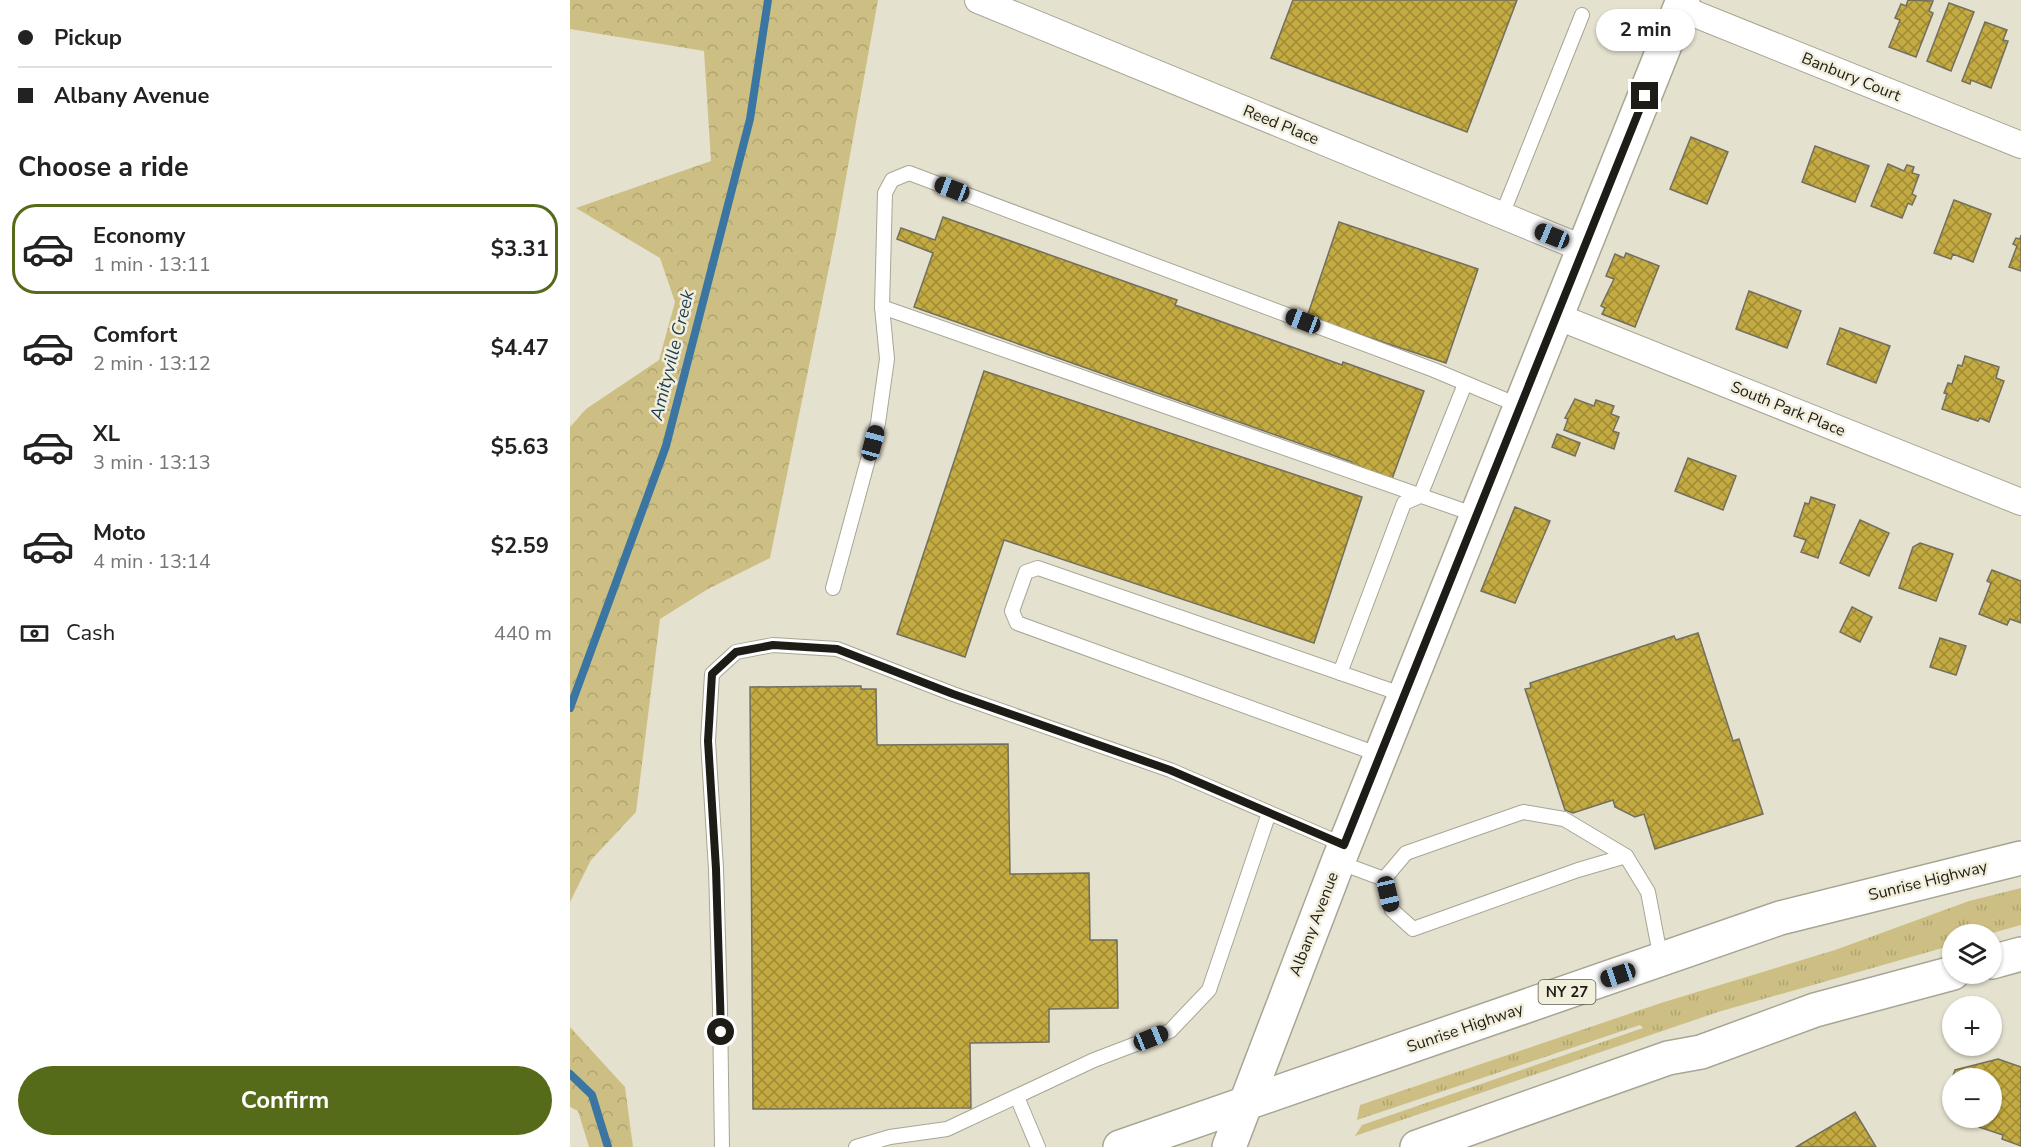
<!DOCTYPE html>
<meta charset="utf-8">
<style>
body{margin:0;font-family:"Nunito Sans",sans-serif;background:#f6f6f6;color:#222;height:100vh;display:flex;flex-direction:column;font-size:22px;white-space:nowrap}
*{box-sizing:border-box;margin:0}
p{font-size:20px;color:#767676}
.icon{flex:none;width:33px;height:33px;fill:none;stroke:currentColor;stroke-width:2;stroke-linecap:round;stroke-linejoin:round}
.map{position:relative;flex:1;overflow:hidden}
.details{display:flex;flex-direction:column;background:#fff;width:570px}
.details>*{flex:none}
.top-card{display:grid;align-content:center;height:132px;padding:0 18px;background:#fff}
.controls{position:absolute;left:1372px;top:924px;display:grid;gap:12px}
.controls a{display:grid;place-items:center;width:60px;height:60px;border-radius:50%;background:#fff;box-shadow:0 2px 4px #0004;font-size:30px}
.end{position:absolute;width:27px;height:27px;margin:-14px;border:8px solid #1e1c16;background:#fff;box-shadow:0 0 0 3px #fff}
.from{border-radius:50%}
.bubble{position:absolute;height:42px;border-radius:21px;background:#fff;box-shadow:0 2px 4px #0004;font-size:20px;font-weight:700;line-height:42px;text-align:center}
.car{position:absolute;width:18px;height:36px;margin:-18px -9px;border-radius:8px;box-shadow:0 0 4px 2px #0007;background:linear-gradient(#222 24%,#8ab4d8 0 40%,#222 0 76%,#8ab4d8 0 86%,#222 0)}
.top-card b{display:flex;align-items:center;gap:21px;height:57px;font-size:22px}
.top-card b+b{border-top:2px solid #e0e0e0}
.top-card i{width:15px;height:15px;background:#222}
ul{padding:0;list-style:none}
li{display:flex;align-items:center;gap:18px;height:90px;margin:0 12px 9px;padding:0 6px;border:3px solid transparent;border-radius:24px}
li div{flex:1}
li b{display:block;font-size:22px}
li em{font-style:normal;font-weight:700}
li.current{border-color:#566b19}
li>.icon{width:54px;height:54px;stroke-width:1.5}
h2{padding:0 18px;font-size:27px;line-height:72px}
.pay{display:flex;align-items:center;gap:15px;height:66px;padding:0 18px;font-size:22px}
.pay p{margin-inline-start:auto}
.primary-button{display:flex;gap:12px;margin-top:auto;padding:12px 18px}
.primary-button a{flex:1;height:69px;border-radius:36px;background:#566b19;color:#fff;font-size:24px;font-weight:700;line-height:69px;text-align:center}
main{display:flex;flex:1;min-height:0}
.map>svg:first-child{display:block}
.grass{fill:url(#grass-tufts)}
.forest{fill:url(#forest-crowns)}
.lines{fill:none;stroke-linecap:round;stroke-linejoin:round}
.stream{stroke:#3b75a1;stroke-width:8}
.building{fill:url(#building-cross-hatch);stroke:#726f5f;stroke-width:1.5}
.service-casing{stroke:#a9a594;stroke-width:16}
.minor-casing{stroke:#a9a594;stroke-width:28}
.tertiary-casing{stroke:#a9a594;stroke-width:36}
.trunk-casing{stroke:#a9a594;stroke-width:36}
.service{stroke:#fff;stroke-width:14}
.minor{stroke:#fff;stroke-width:26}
.tertiary{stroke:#fff;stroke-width:33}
.trunk{stroke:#fff;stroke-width:33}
.route{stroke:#1e1c16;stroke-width:8}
.labels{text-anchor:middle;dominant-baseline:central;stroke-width:5;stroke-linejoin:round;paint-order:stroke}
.shield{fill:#f2eedc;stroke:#5e5b51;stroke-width:1.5}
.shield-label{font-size:15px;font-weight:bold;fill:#1e1c16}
.street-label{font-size:16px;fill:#1e1c16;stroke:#f2eedc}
.water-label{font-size:18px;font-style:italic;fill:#1b3d59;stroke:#f2eedc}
</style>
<main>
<section class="details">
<div class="top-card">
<b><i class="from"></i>Pickup</b>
<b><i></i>Albany Avenue</b>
</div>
<h2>Choose a ride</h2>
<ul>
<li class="current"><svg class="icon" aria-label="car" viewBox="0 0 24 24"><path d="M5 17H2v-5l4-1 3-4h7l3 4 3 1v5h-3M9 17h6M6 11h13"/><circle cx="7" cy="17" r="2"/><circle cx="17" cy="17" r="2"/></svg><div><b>Economy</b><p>1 min · 13:11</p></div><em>$3.31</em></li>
<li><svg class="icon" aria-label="car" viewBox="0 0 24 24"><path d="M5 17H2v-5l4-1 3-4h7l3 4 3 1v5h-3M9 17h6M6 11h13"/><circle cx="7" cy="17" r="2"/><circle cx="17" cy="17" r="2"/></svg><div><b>Comfort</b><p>2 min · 13:12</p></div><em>$4.47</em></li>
<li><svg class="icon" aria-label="car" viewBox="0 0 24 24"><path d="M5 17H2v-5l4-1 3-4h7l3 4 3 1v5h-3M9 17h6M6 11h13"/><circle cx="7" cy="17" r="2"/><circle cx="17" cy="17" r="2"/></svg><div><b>XL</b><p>3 min · 13:13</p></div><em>$5.63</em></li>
<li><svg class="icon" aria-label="car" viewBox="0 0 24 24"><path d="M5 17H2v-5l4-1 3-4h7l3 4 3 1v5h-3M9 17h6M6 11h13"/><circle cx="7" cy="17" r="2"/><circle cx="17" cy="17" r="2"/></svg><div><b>Moto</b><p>4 min · 13:14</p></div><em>$2.59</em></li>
</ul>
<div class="pay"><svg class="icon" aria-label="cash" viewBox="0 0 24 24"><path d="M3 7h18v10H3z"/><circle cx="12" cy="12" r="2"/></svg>Cash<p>440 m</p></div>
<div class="primary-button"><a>Confirm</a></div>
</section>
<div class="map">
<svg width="1451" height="1147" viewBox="0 0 1451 1147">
<defs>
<pattern id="grass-tufts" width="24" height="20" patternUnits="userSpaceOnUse" patternTransform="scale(1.5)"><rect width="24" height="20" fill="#cdbf84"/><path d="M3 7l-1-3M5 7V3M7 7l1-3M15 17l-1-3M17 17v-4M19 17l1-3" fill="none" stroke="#b0a471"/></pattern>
<pattern id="forest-crowns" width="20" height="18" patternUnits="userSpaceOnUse" patternTransform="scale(1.5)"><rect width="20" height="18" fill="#cdbf84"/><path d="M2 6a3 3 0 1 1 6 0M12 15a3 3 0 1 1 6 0" fill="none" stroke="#b0a471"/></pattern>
<pattern id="building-cross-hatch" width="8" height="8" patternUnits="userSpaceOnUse" patternTransform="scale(1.5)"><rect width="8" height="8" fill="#c3ab41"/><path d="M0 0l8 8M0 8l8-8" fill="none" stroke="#9e8a35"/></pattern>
</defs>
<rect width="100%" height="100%" fill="#e5e1cf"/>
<polygon class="grass" points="1451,888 1451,925 1419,934 1383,934 1383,945 1148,1012 785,1136 792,1125 1073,1028 1070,1025 787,1120 790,1105 1094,1002 1265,950 1399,901"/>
<g class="forest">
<polygon points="0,0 308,0 266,233 200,558 138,589 90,619 66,812 21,860 0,902 0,427 16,409 89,360 105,302 90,258 6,208 141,161 134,51 0,29"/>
<polygon points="0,1027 55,1087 63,1147 19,1147 8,1111 0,1107"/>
</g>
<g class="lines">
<g class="stream">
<polyline points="0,708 96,446 180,119 198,0"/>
<polyline points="0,1074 22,1095 38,1147"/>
</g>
</g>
<g class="building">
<polygon points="723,0 947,0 897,132 701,58"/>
<polygon points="1338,0 1363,1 1359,11 1363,13 1346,57 1319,47 1330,20 1325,18 1331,4 1336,6"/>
<polygon points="1379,3 1404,12 1381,71 1357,61"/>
<polygon points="1415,22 1437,30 1433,40 1438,41 1421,88 1401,80 1400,84 1392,81"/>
<polygon points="1121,137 1158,152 1137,204 1100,189"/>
<polygon points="1245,146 1299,166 1285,202 1232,182"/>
<polygon points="1318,164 1334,171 1337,165 1344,167 1342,173 1349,175 1342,194 1346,196 1342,205 1338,203 1332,218 1301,206"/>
<polygon points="1384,200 1421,214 1403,262 1383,254 1381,259 1364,253"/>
<polygon points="373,217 607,300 605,305 772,365 773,362 854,391 822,479 782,465 782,462 344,307 363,253 327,239 331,228 365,240"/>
<polygon points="769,222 908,269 876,363 737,317"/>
<polygon points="1451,235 1451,271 1439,267 1447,246 1443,244 1446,238 1450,239"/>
<polygon points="1056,253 1089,266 1065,327 1032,314 1035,308 1031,306 1044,279 1036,276 1045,254 1054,258"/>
<polygon points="1179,291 1231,311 1217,348 1166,329"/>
<polygon points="1270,328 1320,346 1306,383 1257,364"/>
<polygon points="1395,356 1429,367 1426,378 1434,381 1419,422 1410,418 1408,421 1372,409 1377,394 1374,393 1378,383 1382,384 1388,365 1392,366"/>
<polygon points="414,371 792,497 744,643 434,540 395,657 327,634"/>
<polygon points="1005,399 1024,406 1026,400 1044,406 1041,414 1049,417 1043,431 1049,433 1044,449 994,430 998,419 995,418"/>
<polygon points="987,434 1010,443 1005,456 982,447"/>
<polygon points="1118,458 1166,476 1153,510 1105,491"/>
<polygon points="1241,497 1265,505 1248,558 1231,552 1236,540 1224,536 1235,503 1239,504"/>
<polygon points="945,507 980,521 945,603 911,591"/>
<polygon points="1290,520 1319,533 1299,576 1270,563"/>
<polygon points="1350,543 1383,554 1366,601 1329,588 1343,547"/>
<polygon points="1422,570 1451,581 1451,623 1440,619 1437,625 1409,614 1421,583 1417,581"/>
<polygon points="1282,607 1302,617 1290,642 1270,632"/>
<polygon points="1128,633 1163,741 1169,739 1193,814 1085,849 1074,814 1065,817 1045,807 1043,800 1003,813 995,810 955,689 961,688 960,683 1104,636 1106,640"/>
<polygon points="1370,638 1396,646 1386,675 1360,667"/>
<polygon points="291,686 291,689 306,689 307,745 438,744 440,874 519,873 520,940 547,940 548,1008 479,1009 479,1042 400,1043 401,1108 183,1109 180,687"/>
<polygon points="1428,1059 1451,1067 1451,1146 1432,1139 1433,1135 1406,1126 1395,1118 1422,1118 1422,1078 1383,1078 1383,1108 1374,1102 1385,1070"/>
<polygon points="1285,1112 1306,1147 1226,1147"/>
</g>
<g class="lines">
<defs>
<g id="service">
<polyline points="932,215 1012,15"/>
<polyline points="312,307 906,515"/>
<polyline points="263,588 308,423 317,359 312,307 315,193 322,180 339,173 864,370 950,406"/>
<polyline points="770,673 834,503 850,496 895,384"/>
<polyline points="810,755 447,623 442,611 456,572 468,568 834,695"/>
<polyline points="768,862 814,879 836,853 953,812 994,819 1056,856 1078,892 1091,960"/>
<polyline points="814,879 822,910 843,929 1008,870 1056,856"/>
<polyline points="447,1097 468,1147"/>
<polyline points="152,1147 150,1008 146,869 138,741 142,674 166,652 203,645 267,649 383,694 600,770 774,845"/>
<polyline points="286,1147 320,1137 377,1129 524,1060 600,1031 639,990 699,813"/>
</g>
<g id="minor">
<polyline points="408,0 1014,249"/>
<polyline points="1110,8 1451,145"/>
<polyline points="986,316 1451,502"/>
</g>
<polyline id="tertiary" points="659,1147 768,862 1113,0"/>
<g id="trunk">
<polyline points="1422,962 1451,954"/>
<polyline points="550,1147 1210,918 1451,858"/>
<polyline points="847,1147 1098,1058 1131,1052 1245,1010 1383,973"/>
</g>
</defs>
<use href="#service" class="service-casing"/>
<use href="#minor" class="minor-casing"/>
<use href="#tertiary" class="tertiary-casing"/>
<use href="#trunk" class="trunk-casing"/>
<use href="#service" class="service"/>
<use href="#minor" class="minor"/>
<use href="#tertiary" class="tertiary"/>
<use href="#trunk" class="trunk"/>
</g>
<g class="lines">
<polyline class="route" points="151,1032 146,869 138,741 142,674 166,652 203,645 267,649 383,694 600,770 774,845 1075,96"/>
</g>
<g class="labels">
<rect class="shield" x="968.5" y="980" width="57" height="24" rx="4.5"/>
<g class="shield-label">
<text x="997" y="992">NY 27</text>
</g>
<g class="street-label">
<text transform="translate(1281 77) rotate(22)">Banbury Court</text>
<text transform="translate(711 125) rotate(22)">Reed Place</text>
<text transform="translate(1218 409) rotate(22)">South Park Place</text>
<text transform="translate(1358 881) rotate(-14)">Sunrise Highway</text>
<text transform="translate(744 924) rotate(-69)">Albany Avenue</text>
<text transform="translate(895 1028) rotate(-19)">Sunrise Highway</text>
</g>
<g class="water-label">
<text transform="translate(102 355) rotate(-76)">Amityville Creek</text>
</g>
</g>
</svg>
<div class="controls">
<a><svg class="icon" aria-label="layers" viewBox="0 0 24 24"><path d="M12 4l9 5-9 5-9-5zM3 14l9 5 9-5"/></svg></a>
<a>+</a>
<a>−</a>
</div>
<i class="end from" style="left:151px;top:1032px"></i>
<i class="end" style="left:1075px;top:96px"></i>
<div class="bubble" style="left:1026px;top:9px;width:99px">2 min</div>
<i class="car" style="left:382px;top:189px;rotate:291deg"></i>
<i class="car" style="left:982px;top:236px;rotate:292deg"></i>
<i class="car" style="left:733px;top:321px;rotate:291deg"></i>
<i class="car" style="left:303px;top:443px;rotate:15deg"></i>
<i class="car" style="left:818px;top:894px;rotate:167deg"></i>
<i class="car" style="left:1048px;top:975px;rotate:251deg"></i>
<i class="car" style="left:581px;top:1038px;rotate:68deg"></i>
</div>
</main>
